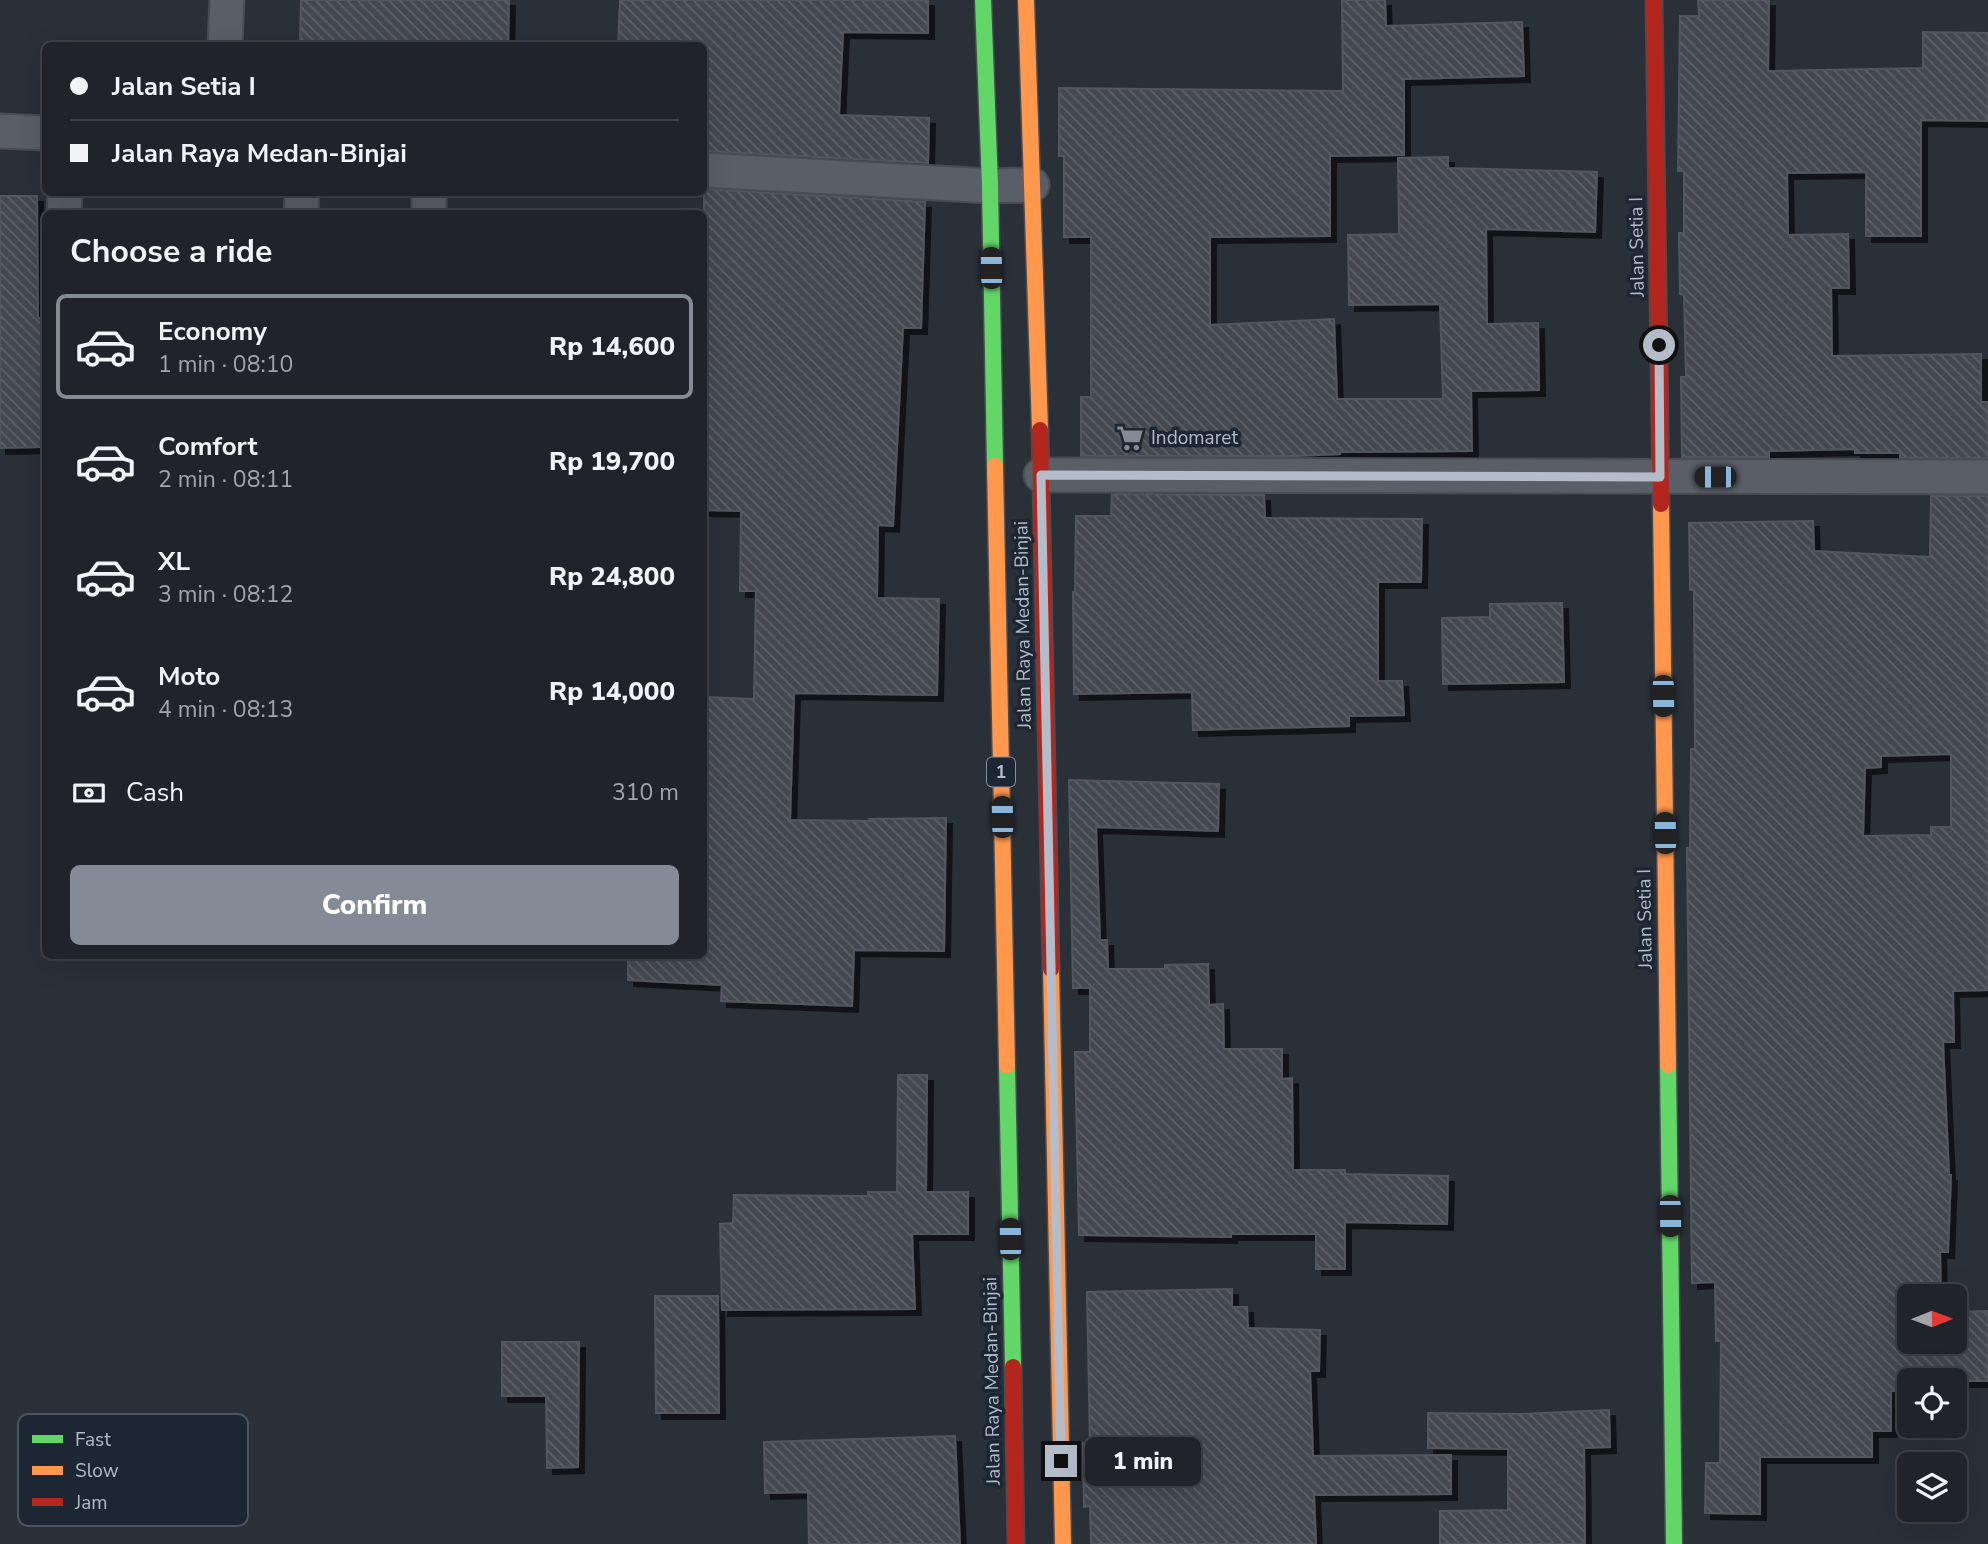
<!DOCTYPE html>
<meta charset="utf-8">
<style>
body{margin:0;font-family:"Nunito Sans",sans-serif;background:#2d3036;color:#f1f3f6;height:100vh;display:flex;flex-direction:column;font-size:26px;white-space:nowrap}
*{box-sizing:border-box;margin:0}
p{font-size:23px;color:#a2a4a8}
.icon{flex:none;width:38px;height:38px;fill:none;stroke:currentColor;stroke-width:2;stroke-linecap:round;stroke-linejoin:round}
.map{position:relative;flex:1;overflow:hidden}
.side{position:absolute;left:42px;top:210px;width:665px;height:749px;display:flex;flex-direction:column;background:#20242a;border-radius:10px;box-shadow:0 7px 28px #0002,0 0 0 2px #3d4147}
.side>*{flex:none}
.guide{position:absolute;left:42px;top:42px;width:665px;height:154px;border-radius:10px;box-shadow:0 7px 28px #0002,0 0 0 2px #3d4147;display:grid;align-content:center;height:154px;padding:0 28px;background:#20242a}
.needle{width:46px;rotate:89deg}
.fabs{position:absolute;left:1897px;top:1284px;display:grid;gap:14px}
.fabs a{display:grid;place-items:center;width:70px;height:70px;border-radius:10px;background:#20242a;box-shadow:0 7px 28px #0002,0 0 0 2px #3d4147;font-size:35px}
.end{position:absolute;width:32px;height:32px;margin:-16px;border:9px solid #b4bcc9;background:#111;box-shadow:0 0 0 4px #111}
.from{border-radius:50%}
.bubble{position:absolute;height:49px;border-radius:10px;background:#20242a;box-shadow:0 7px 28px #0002,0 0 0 2px #3d4147;font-size:23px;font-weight:800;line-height:49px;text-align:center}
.car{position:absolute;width:21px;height:42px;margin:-21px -10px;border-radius:9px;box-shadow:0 0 5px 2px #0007;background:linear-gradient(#222 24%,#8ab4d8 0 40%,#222 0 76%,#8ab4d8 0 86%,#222 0)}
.guide b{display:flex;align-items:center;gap:24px;height:66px;font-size:26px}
.guide b+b{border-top:2px solid #3d4147}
.guide i{width:18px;height:18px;background:#f1f3f6}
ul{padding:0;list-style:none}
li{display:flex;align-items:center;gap:21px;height:105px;margin:0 14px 10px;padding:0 14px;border:4px solid transparent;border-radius:10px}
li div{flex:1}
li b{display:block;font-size:26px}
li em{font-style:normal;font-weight:800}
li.current{border-color:#848b96}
li>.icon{width:63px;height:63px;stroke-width:1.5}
h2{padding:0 28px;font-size:32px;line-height:84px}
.pay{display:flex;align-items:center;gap:18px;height:77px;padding:0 28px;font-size:26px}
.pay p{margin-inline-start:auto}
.button{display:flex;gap:14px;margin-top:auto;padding:14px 28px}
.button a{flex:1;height:80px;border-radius:10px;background:#848b96;color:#fff;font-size:28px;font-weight:800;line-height:80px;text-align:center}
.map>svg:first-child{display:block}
.building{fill:url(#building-back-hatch);stroke:#52575f;stroke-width:2;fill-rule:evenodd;filter:url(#shadow)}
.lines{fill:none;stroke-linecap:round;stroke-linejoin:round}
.street-casing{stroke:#484c53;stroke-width:37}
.fast-casing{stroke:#484c53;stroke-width:19}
.slow-casing{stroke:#484c53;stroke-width:19}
.jam-casing{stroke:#484c53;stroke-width:19}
.street{stroke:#5a5e66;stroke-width:33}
.fast{stroke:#63d668;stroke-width:16}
.slow{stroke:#ff974d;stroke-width:16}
.jam{stroke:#b3261e;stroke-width:16}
.route{stroke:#b4bcc9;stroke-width:9}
.labels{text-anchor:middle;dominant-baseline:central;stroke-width:7;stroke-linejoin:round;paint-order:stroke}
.shield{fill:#1d2633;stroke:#878f9c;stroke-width:2}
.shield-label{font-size:18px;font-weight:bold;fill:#b4bcc9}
.street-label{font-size:19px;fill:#b4bcc9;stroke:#1d2633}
.poi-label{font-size:19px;fill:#b4bcc9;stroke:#1d2633;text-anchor:start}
.key{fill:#1d2633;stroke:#4a5360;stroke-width:2}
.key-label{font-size:19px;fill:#b4bcc9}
</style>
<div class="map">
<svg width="1988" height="1544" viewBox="0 0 1988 1544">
<defs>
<pattern id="building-back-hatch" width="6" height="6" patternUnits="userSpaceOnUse" patternTransform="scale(1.75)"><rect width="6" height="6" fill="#444950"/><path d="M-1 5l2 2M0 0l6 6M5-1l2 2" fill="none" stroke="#5d6168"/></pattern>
<filter id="shadow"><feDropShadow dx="6" dy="6" stdDeviation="0" flood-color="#0009"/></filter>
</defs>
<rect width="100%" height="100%" fill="#2a3038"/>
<g class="building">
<polygon points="301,0 509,0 508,46 300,46"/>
<polygon points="620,0 928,0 928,33 843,32 839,115 929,118 928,163 704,151 704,46 618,46"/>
<polygon points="1342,0 1385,0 1386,26 1522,22 1524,76 1404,79 1404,155 1330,156 1330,236 1210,237 1210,325 1334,319 1337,399 1443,399 1440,304 1349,305 1348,235 1399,234 1398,158 1448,157 1448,168 1597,172 1595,232 1486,229 1487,324 1538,323 1539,390 1471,391 1472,451 1340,452 1340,454 1295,456 1081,456 1081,397 1091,397 1091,237 1064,237 1064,156 1059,156 1059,88 1343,91"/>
<polygon points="1698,0 1769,0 1768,71 1923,68 1923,32 1988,33 1988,121 1921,120 1921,236 1866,236 1866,172 1787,173 1788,235 1848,234 1849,288 1831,288 1832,356 1981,354 1981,402 1988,402 1988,458 1900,458 1900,453 1855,453 1855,449 1769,451 1769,457 1682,457 1681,377 1686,377 1684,295 1680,294 1679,233 1684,233 1684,171 1678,171 1680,16 1699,16"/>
<polygon points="704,189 925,202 921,328 903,328 893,526 878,525 877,598 939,599 937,695 794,693 790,820 870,821 869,819 946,818 944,951 854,950 852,1006 721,1001 722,985 628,980 628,956 704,956 704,697 754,699 756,591 740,591 741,511 704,510"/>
<polygon points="0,196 37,196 38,318 46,318 46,445 41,447 0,448"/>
<polygon points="1112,494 1264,495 1265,518 1422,519 1421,582 1378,582 1378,681 1402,681 1404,715 1349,716 1349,726 1193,730 1192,692 1074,694 1073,592 1075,592 1076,516 1111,516"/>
<path d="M 1931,496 L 1988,496 L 1988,990 L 1953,991 L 1954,1042 L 1943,1042 L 1949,1175 L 1951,1175 L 1948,1252 L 1940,1252 L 1941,1297 L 1909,1297 L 1909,1342 L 1955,1342 L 1955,1312 L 1988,1311 L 1988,1381 L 1909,1381 L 1909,1391 L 1891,1391 L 1891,1431 L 1872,1431 L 1872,1457 L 1760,1457 L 1760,1514 L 1705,1513 L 1706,1463 L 1720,1463 L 1721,1341 L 1716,1341 L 1715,1282 L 1692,1283 L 1687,848 L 1690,848 L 1691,749 L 1695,749 L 1694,590 L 1690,590 L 1689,523 L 1813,521 L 1814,551 L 1930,557 ZM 1951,754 L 1951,827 L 1931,827 L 1931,835 L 1863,836 L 1865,768 L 1881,767 L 1881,756 Z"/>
<polygon points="1562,603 1564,682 1443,684 1442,618 1490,617 1490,604"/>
<polygon points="1069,780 1219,784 1218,831 1096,827 1100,940 1107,940 1108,969 1165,969 1165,965 1208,964 1209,1005 1223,1004 1224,1049 1282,1049 1282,1079 1292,1078 1293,1170 1345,1170 1345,1174 1448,1176 1447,1224 1345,1222 1345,1269 1316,1269 1316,1234 1231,1234 1231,1237 1079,1235 1075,1052 1090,1052 1090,988 1073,988"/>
<polygon points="898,1075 927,1075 926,1192 968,1192 968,1234 912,1234 915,1309 722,1310 720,1224 733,1223 734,1195 868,1196 868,1192 897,1192"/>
<polygon points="1232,1289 1232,1307 1247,1307 1248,1328 1320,1330 1319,1371 1310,1371 1313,1456 1451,1455 1451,1494 1314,1495 1316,1544 1091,1544 1090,1506 1084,1507 1083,1443 1090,1442 1087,1292"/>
<polygon points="655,1296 718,1296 719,1413 656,1413"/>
<polygon points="502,1342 579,1342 578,1467 547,1468 546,1396 502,1396"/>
<polygon points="1609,1410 1610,1447 1584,1448 1585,1544 1440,1544 1440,1511 1508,1510 1508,1449 1428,1448 1428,1413 1521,1414"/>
<polygon points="955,1436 960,1544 809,1544 808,1492 765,1493 764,1442"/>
</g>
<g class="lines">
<defs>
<g id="street">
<polyline points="225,46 227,0"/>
<polyline points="0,131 46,133"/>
<polyline points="704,170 990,186 1032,185"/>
<polyline points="64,214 65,192"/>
<polyline points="301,214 302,192"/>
<polyline points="429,214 429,192"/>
<polyline points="1041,475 1988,477"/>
</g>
<g id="fast">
<polyline points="983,0 990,186 995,466"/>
<polyline points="1668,1065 1674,1544"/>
<polyline points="1007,1066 1013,1367"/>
</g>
<g id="slow">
<polyline points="1026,0 1040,430"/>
<polyline points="995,466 1007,1066"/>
<polyline points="1661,504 1668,1065"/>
<polyline points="1051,969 1063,1544"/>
</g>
<g id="jam">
<polyline points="1654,0 1661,504"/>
<polyline points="1040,430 1051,969"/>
<polyline points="1013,1367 1016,1544"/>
</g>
</defs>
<use href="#street" class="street-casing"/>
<use href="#fast" class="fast-casing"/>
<use href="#slow" class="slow-casing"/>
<use href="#jam" class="jam-casing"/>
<use href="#street" class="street"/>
<use href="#fast" class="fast"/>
<use href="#slow" class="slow"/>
<use href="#jam" class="jam"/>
</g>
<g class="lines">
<polyline class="route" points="1061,1461 1041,475 1660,477 1659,345"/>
</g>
<defs>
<symbol id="supermarket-bare" viewBox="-9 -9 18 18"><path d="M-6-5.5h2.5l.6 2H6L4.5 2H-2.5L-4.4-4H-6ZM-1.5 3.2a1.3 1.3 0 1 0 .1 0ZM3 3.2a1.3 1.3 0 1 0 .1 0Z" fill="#848b96" stroke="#1d2633" stroke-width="2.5" paint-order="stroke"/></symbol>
</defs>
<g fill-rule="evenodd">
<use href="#supermarket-bare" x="1111" y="419" width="38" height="38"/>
</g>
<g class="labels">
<rect class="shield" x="987" y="757.5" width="28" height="29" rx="5"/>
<g class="shield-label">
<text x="1001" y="772">1</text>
</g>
<g class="street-label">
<text transform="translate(1637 247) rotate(-91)">Jalan Setia I</text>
<text transform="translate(1023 625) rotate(-91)">Jalan Raya Medan-Binjai</text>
<text transform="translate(1645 919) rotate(-91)">Jalan Setia I</text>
<text transform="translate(992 1381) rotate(-91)">Jalan Raya Medan-Binjai</text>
</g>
<g class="poi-label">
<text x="1151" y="438">Indomaret</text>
</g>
</g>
<rect x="18" y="1414" width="230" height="112" rx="10" class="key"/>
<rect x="32" y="1435" width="31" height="8" fill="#63d668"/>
<rect x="32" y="1466" width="31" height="9" fill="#ff974d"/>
<rect x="32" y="1498" width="31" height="8" fill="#b3261e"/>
<g class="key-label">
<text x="75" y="1446">Fast</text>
<text x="75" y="1477">Slow</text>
<text x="75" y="1509">Jam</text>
</g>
</svg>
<div class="fabs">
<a><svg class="needle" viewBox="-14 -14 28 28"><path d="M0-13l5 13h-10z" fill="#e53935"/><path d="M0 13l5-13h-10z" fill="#a2a4a8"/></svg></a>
<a><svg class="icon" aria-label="locate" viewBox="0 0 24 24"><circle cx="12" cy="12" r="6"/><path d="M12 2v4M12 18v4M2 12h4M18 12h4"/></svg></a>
<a><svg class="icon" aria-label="layers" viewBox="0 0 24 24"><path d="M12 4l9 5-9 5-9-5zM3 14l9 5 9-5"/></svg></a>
</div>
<i class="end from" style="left:1659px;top:345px"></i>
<i class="end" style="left:1061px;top:1461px"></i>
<div class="bubble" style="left:1085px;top:1437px;width:116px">1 min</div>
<i class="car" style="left:991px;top:268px;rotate:359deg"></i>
<i class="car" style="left:1715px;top:477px;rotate:270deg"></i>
<i class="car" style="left:1663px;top:696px;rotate:179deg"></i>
<i class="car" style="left:1002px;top:817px;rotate:359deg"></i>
<i class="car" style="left:1665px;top:833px;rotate:359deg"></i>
<i class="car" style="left:1670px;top:1216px;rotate:179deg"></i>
<i class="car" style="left:1010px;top:1239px;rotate:359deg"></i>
<div class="guide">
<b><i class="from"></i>Jalan Setia I</b>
<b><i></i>Jalan Raya Medan-Binjai</b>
</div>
<section class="side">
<h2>Choose a ride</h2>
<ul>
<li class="current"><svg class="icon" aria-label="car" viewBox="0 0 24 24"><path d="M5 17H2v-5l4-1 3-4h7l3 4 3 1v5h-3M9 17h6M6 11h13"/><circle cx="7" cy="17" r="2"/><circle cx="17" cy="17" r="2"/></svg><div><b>Economy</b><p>1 min · 08:10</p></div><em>Rp 14,600</em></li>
<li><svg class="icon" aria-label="car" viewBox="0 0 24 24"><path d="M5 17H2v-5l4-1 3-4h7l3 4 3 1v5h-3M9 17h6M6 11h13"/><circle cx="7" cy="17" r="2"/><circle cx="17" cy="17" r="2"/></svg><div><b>Comfort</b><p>2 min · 08:11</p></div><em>Rp 19,700</em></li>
<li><svg class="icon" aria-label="car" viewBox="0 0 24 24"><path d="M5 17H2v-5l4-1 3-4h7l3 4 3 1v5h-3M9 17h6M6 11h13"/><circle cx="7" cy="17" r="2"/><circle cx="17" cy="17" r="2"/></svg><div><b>XL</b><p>3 min · 08:12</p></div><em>Rp 24,800</em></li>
<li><svg class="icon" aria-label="car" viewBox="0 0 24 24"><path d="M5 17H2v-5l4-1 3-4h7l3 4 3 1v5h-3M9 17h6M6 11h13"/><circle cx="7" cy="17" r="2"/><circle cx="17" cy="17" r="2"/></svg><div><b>Moto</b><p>4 min · 08:13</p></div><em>Rp 14,000</em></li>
</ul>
<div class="pay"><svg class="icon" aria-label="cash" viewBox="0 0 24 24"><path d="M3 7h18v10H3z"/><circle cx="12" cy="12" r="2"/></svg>Cash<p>310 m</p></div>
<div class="button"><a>Confirm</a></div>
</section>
</div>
